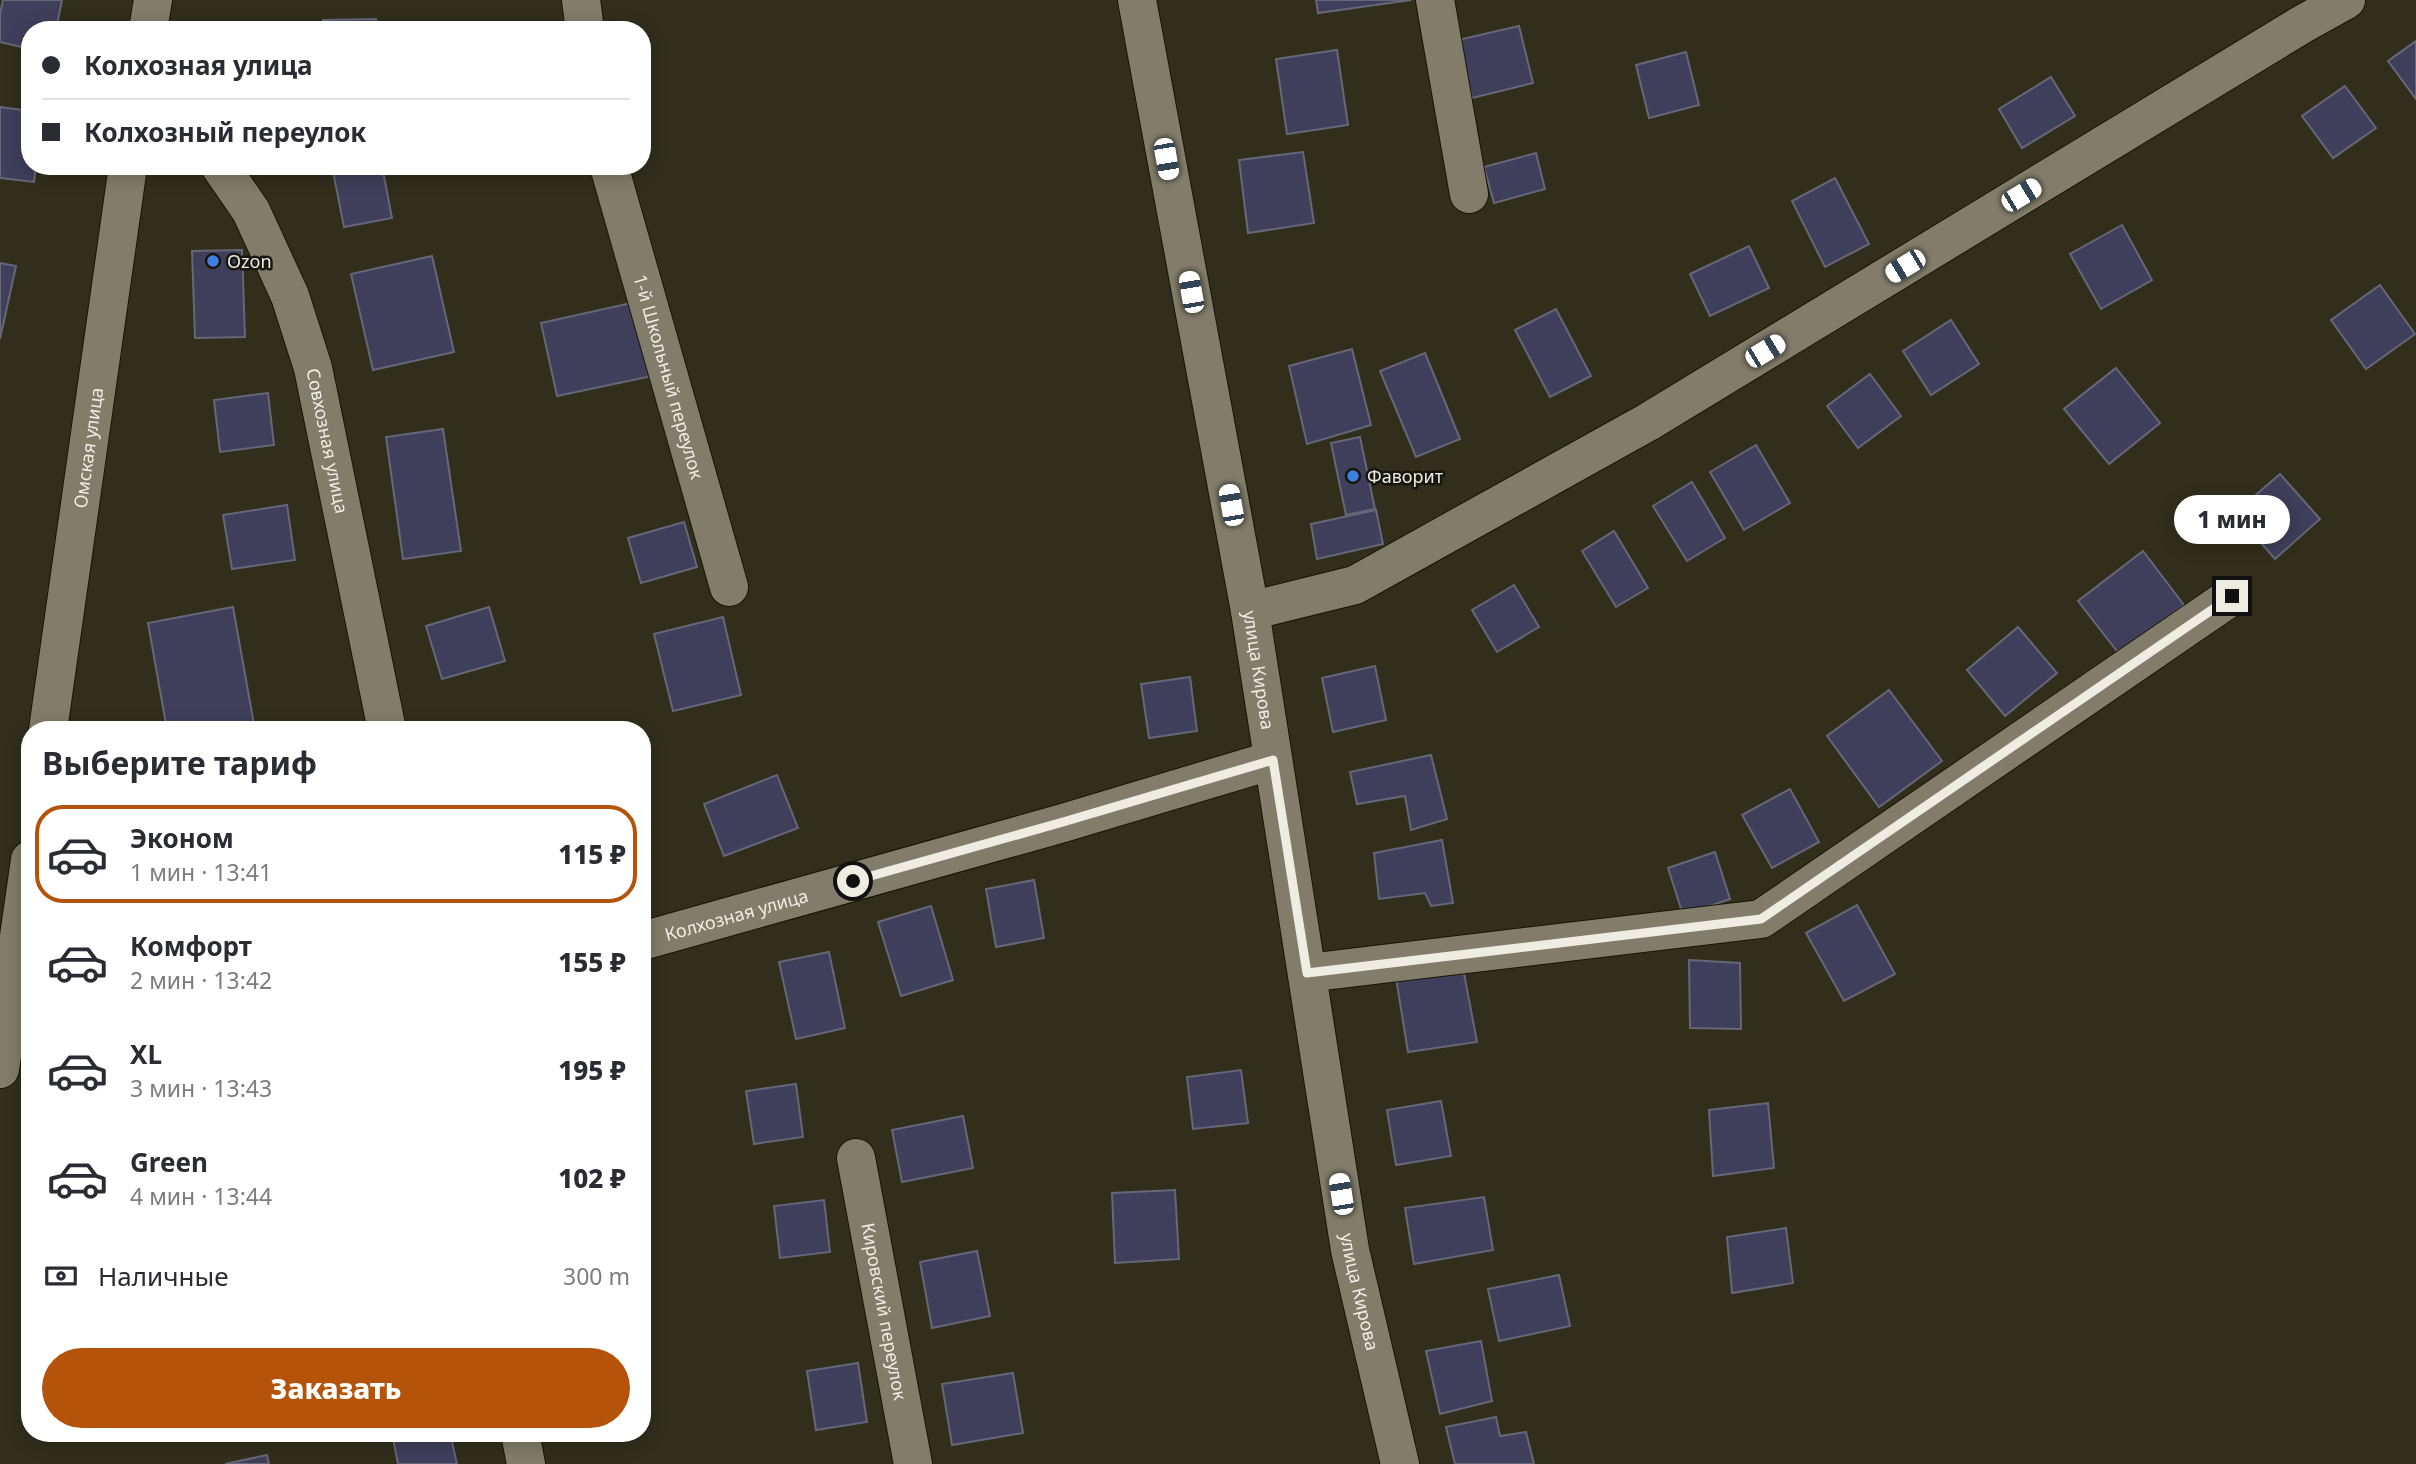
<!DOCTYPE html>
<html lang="ru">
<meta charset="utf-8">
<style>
body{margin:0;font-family:"Noto Sans",sans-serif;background:#f7f7f7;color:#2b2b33;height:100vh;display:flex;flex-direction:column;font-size:26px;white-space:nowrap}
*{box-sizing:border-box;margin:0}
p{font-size:23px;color:#7c7c81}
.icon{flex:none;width:38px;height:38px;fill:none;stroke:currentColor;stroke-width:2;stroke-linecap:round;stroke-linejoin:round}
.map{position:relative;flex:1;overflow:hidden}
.drawer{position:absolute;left:21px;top:721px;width:630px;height:721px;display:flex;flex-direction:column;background:#fff;border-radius:28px;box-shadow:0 4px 18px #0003}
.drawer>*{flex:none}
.guide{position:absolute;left:21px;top:21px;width:630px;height:154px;border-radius:28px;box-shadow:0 4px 18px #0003;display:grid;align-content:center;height:154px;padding:0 21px;background:#fff}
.end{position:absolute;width:32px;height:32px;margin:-16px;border:9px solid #efede2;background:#111;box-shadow:0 0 0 4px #111}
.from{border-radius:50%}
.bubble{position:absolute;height:49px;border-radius:24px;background:#fff;box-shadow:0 4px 18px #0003;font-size:23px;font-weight:800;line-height:49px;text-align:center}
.car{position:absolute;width:21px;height:42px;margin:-21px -10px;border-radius:9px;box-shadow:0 0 5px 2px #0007;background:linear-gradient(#fff 24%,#345 0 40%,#fff 0 76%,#345 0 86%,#fff 0)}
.guide b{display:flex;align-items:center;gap:24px;height:66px;font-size:26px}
.guide b+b{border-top:2px solid #e1e1e2}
.guide i{width:18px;height:18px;background:#2b2b33}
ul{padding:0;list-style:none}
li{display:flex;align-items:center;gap:21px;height:98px;margin:0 14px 10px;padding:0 7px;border:4px solid transparent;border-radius:28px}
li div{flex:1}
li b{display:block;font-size:26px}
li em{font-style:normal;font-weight:800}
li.current{border-color:#b45309}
li>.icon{width:63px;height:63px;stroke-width:1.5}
h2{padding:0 21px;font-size:32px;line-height:84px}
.pay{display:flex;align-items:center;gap:18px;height:77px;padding:0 21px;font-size:26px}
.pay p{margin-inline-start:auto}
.action{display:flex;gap:14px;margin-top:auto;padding:14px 21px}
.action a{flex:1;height:80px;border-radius:42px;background:#b45309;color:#fff;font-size:28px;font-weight:800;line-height:80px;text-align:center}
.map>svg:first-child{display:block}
.building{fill:#3f3f5b;stroke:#666679;stroke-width:2}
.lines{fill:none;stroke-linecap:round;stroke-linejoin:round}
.minor-casing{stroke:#191606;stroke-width:40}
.minor{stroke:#827d6a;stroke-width:38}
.route{stroke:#efede2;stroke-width:9}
.shop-dot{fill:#3f7fe0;stroke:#17160e;stroke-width:2.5}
.labels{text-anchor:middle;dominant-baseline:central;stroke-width:5;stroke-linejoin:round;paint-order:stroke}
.poi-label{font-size:18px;fill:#efede2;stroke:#17160e;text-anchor:start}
.street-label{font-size:18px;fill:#efede2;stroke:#17160e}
</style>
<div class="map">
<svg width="2416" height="1464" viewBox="0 0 2416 1464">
<rect width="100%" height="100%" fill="#312e1c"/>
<g class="building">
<polygon points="3,0 62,0 56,30 30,30 30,49 0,42 0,14"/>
<polygon points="1316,0 1411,0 1318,13"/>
<polygon points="376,19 377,30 323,30 323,20"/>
<polygon points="1519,26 1533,83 1472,98 1458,40"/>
<polygon points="2416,41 2416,99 2388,61"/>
<polygon points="1337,50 1348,125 1287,134 1276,59"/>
<polygon points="1686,52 1699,105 1649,118 1636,65"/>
<polygon points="2051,77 2075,116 2022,148 1999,109"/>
<polygon points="2345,86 2376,128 2333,158 2302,116"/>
<polygon points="0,107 30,111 30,166 36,166 34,182 0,178"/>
<polygon points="1303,152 1314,223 1248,233 1239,160"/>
<polygon points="1536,153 1545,189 1494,203 1484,167"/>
<polygon points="332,166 382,166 392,218 344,227"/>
<polygon points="1835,178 1869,244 1825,267 1792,201"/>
<polygon points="2122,225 2152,280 2101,309 2070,254"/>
<polygon points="1749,246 1769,288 1710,316 1690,274"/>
<polygon points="242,250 245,337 195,338 192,251"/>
<polygon points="432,256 454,352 373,370 351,274"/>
<polygon points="0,263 16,266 0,339"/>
<polygon points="2380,285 2415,334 2366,369 2331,320"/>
<polygon points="636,302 652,376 557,396 541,323"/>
<polygon points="1556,309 1591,376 1550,397 1515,330"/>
<polygon points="1951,320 1979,364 1931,395 1903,351"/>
<polygon points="1352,349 1371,425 1307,444 1289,366"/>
<polygon points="1425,353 1460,439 1416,457 1380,371"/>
<polygon points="2116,368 2160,423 2109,464 2064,409"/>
<polygon points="1870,374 1901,416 1858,448 1827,406"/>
<polygon points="268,393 274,445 220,452 214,400"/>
<polygon points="443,429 461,551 403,559 386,437"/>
<polygon points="1360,437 1375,509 1346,515 1331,443"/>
<polygon points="1756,445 1790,503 1744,530 1710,472"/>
<polygon points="2280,474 2320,519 2275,559 2235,513"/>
<polygon points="1692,482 1725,538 1687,561 1653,506"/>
<polygon points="287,505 295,560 232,569 223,515"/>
<polygon points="1376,510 1383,544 1317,559 1311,524"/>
<polygon points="684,522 697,567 641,583 628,538"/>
<polygon points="1614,531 1648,588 1616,607 1582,551"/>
<polygon points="2143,551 2184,605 2120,655 2078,601"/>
<polygon points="1514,585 1539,627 1497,652 1472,610"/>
<polygon points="233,607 255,730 167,730 148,623"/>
<polygon points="489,607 505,661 442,679 426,626"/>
<polygon points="723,617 741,695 673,711 654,634"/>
<polygon points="2018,627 2057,673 2005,716 1967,670"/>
<polygon points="1375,666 1386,720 1333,732 1322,678"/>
<polygon points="1190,677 1197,731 1149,738 1141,684"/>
<polygon points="1889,690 1942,761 1879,807 1827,736"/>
<polygon points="1431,755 1447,819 1411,830 1405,796 1357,804 1350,772"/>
<polygon points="777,775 798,828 724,856 704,804"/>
<polygon points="1790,789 1819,842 1772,868 1742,815"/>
<polygon points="1442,840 1453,903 1431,906 1425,893 1379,899 1374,853"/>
<polygon points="1715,852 1730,899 1683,915 1668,868"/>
<polygon points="1034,880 1044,938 996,947 986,889"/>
<polygon points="1857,905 1895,974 1844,1001 1806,933"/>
<polygon points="931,906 953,980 901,996 878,922"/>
<polygon points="829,952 845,1028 796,1039 779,962"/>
<polygon points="1689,960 1740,963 1741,1029 1690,1028"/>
<polygon points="1463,968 1477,1042 1408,1052 1396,978"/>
<polygon points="1241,1070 1248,1123 1193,1129 1187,1077"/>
<polygon points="796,1084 803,1137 754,1144 746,1091"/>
<polygon points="1441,1101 1451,1156 1396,1165 1387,1110"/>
<polygon points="1768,1103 1774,1168 1713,1176 1709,1110"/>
<polygon points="963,1116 973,1168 902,1182 892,1130"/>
<polygon points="1175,1190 1179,1259 1115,1263 1112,1193"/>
<polygon points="1484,1197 1493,1250 1414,1264 1405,1208"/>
<polygon points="824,1200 830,1252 780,1258 774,1206"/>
<polygon points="1786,1228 1793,1283 1732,1293 1727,1237"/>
<polygon points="977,1251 990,1316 932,1328 920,1262"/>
<polygon points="1559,1275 1570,1326 1499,1341 1488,1289"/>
<polygon points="1481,1341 1492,1401 1440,1414 1426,1351"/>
<polygon points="858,1363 867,1422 816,1430 807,1371"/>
<polygon points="1013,1373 1023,1433 952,1445 942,1384"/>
<polygon points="1496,1417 1500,1436 1526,1432 1534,1464 1455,1464 1446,1427"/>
<polygon points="392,1433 450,1433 457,1464 398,1464"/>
<polygon points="581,1433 626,1433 583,1441"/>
<polygon points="267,1455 269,1464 225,1464"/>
</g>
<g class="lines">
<defs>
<g id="minor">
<polyline points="581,0 585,30"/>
<path id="s1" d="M 1137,0 L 1250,611 L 1350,1250 L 1400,1464"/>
<polyline points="1435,0 1469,194"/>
<polyline points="148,30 153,0"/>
<path id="s2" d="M 220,166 L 251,211 L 290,296 L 313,368 L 387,730"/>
<path id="s3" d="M 609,166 L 729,587"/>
<polyline points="1250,611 1355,585 1648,422 2301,25 2346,0"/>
<path id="s4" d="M 48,730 L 128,166"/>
<path id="s5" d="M 642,941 L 1063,823 L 1273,760"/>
<polyline points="1307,973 1761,919 2232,596"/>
<polyline points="0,1069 30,860"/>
<path id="s6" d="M 856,1158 L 913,1464"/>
<polyline points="520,1433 526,1464"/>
</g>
</defs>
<use href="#minor" class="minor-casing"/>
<use href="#minor" class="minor"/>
</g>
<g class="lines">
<polyline class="route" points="853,881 1063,822 1273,760 1307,973 1761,919 2232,596"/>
</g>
<g class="shop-dot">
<circle cx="213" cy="261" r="7"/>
<circle cx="1353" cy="476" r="7"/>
</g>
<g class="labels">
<g class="poi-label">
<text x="227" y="261">Ozon</text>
<text x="1367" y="476">Фаворит</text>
</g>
<g class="street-label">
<text stroke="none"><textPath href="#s3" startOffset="219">1-й Школьный переулок</textPath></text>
<text stroke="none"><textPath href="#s2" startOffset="298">Совхозная улица</textPath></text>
<text stroke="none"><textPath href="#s4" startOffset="285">Омская улица</textPath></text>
<text stroke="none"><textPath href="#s1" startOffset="681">улица Кирова</textPath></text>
<text stroke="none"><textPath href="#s5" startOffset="98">Колхозная улица</textPath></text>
<text stroke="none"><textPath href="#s1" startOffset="1311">улица Кирова</textPath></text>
<text stroke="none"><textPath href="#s6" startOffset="156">Кировский переулок</textPath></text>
</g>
</g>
</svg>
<i class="end from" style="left:853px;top:881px"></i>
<i class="end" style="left:2232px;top:596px"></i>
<div class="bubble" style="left:2174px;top:495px;width:116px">1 мин</div>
<i class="car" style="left:1166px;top:159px;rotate:170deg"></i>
<i class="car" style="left:2021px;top:195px;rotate:59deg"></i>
<i class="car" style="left:1905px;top:266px;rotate:239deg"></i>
<i class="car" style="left:1191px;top:292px;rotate:350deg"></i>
<i class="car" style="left:1765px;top:351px;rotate:59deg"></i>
<i class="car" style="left:1231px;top:505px;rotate:350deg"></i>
<i class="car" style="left:1341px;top:1194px;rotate:351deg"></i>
<div class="guide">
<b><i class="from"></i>Колхозная улица</b>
<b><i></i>Колхозный переулок</b>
</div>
<section class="drawer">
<h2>Выберите тариф</h2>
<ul>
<li class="current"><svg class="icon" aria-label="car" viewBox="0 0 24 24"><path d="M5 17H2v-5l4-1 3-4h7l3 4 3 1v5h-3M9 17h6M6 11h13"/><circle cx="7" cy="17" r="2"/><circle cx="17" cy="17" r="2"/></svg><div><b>Эконом</b><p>1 мин · 13:41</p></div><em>115 ₽</em></li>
<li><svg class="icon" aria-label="car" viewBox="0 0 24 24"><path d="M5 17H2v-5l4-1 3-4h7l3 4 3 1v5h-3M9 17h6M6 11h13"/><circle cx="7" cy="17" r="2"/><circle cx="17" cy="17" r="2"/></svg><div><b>Комфорт</b><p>2 мин · 13:42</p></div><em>155 ₽</em></li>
<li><svg class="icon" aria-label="car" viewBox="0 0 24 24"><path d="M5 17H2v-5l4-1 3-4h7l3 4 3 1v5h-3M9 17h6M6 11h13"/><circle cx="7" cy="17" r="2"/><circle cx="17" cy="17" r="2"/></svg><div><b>XL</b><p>3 мин · 13:43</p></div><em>195 ₽</em></li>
<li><svg class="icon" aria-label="car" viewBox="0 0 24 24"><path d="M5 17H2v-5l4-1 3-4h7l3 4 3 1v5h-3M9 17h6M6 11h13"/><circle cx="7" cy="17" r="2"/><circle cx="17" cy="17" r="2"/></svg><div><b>Green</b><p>4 мин · 13:44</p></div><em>102 ₽</em></li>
</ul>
<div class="pay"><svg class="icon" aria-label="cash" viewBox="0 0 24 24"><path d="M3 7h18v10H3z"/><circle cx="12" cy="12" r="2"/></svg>Наличные<p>300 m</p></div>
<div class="action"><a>Заказать</a></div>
</section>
</div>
